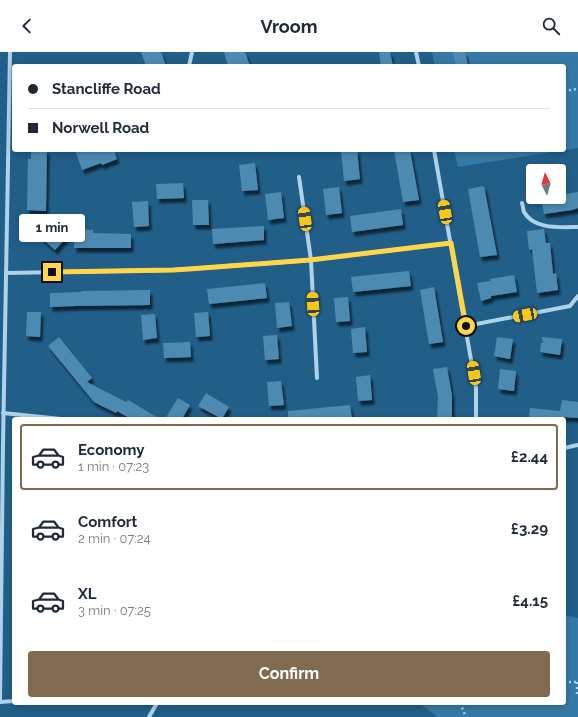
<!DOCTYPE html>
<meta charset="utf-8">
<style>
body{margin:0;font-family:Raleway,sans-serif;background:#f2f2f3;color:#1f2937;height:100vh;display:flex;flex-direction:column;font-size:15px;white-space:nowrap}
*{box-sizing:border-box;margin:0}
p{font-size:13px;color:#747a83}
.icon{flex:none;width:22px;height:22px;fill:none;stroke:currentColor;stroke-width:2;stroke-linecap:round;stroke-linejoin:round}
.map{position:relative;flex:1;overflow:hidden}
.panel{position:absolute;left:12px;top:365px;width:554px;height:288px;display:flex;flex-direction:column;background:#fff;border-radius:4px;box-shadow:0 2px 6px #0003}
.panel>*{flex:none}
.banner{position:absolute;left:12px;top:12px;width:554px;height:88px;border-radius:4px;box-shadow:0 2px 6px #0003;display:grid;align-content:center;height:88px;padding:0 16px;background:#fff}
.needle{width:26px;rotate:355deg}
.tools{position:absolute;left:526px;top:112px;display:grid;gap:8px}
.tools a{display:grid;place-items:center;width:40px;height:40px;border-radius:4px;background:#fff;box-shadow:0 2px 6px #0003;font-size:20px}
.end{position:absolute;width:18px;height:18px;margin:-9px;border:5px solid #ffd54a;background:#111;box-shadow:0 0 0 2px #111}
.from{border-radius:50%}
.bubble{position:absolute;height:28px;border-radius:4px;background:#fff;box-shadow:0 2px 6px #0003;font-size:13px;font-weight:700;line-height:28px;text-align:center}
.car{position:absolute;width:12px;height:24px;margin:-12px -6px;border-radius:5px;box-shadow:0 0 3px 1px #0007;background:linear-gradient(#f5c518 24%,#345 0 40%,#f5c518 0 76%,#345 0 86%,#f5c518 0)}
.banner b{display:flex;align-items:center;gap:14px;height:38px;font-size:15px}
.banner b+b{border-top:1px solid #e0e1e3}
.banner i{width:10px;height:10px;background:#1f2937}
ul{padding:7px 0 0;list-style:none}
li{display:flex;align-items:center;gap:12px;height:66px;margin:0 8px 6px;padding:0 8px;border:2px solid transparent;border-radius:4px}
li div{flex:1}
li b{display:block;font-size:15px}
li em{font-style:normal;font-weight:700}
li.active{border-color:#806a50}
li>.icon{width:36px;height:36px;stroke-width:1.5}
.action{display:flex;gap:8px;margin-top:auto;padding:8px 16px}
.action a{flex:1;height:46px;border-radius:4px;background:#806a50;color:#fff;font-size:16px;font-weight:700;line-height:46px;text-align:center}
header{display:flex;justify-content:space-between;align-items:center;height:52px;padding:0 16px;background:#fff;font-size:18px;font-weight:700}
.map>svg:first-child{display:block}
.green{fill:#3579a6}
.building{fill:#4e8ab2;filter:url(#shadow)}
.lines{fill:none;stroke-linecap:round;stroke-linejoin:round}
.path{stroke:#add2ea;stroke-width:2.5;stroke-dasharray:2 3;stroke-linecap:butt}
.minor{stroke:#add2ea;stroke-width:4}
.route{stroke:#ffd54a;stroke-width:5}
</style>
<header><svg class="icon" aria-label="back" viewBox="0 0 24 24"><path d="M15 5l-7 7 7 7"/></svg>Vroom<svg class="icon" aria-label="search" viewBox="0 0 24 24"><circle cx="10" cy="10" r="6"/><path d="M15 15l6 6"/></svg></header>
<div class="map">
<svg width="578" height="665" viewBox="0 0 578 665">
<defs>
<filter id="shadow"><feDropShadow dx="2.5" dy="4.5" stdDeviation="1" flood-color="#0009"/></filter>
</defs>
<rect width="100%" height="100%" fill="#215f89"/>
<g class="green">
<polygon points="432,0 578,0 578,96 564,98 564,14 435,14"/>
<polygon points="454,98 564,98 458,115"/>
<polygon points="564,563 578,566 578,665 438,665 419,651 564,651"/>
</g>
<g class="building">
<polygon points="141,0 161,0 166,14 146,14"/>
<polygon points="224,0 245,0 250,14 228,14"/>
<polygon points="379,0 390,0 393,14 381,14"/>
<polygon points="453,0 465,0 468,14 456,14"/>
<polygon points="31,98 47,98 46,159 27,158 28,107 31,107"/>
<polygon points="75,98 114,98 117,107 102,113 101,111 82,118"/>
<polygon points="341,98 357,98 360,127 344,129"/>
<polygon points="394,98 410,98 419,148 403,150"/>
<polygon points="255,111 258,138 242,139 239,113"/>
<polygon points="183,131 184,146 157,147 156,132"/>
<polygon points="484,134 497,203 480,205 468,137"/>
<polygon points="339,135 342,161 326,163 323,137"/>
<polygon points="281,140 284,166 268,168 265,142"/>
<polygon points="578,140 578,156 572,158 544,162 541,145 559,145 559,143"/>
<polygon points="192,148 208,148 209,173 193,173"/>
<polygon points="148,149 149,174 134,175 132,150"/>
<polygon points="401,157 403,173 352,180 350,164"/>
<polygon points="47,169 66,186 55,198 36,181"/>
<polygon points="264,174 264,188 213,192 212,177"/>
<polygon points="74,177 93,178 93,181 131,182 131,196 74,196"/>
<polygon points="544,177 546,191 550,191 553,222 556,221 558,238 537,241 532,197 529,198 527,179"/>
<polygon points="409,219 411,234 353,240 351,225"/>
<polygon points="514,223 517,240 491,244 491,246 481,249 477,231 490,229 490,227"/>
<polygon points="265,231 267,246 209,252 207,237"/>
<polygon points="434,235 443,290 429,292 420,238"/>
<polygon points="150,238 150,253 75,254 50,255 50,241 81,240 81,239"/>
<polygon points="348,245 350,269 336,270 334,246"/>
<polygon points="289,250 292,274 277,276 275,251"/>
<polygon points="27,260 41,260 40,285 26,284"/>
<polygon points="208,260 210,284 196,285 194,261"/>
<polygon points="155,262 157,286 143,288 141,263"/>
<polygon points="365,275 367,300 353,301 351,277"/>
<polygon points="277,283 279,307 265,308 263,284"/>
<polygon points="59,285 92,326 87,330 126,350 128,348 160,367 131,367 117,359 116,361 94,350 48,294"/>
<polygon points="497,285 513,287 510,307 494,304"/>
<polygon points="542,285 562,287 560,303 540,300 541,291 543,291"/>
<polygon points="190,290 191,305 164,306 163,291"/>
<polygon points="447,315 452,344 452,367 437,367 438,345 433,317"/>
<polygon points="500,317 516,319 514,339 498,337"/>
<polygon points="370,323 372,348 358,349 356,325"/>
<polygon points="281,329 284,353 269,354 267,330"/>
<polygon points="206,341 229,355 222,367 198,354"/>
<polygon points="178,346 190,353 182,367 165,367"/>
<polygon points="562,348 578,350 578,366 563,365 563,367 529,367 530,356 560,359"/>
<polygon points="350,353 352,367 288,367 288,359"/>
</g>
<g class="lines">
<g class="path">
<polyline points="564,39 578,37"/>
<polyline points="564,630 578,630"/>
<polyline points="577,630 577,643"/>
<polyline points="460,651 466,665"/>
<polyline points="504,651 505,652"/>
</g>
<g class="minor">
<polyline points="416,0 419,14"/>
<polyline points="189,14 192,0"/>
<polyline points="434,98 476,336 476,367"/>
<polyline points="299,125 311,208 317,326"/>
<path d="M 522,151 C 523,153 523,158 524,160 C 534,178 561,175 578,175"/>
<polyline points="6,221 173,218 311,208 451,191"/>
<polyline points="466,274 570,254 578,244"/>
<polyline points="3,361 61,367"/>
<polyline points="564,396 578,393"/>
<polyline points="0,648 3,392 10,0"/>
<polyline points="0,650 14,649"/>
<polyline points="149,665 157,651"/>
</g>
</g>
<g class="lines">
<polyline class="route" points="52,220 173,218 189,217 310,208 451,191 466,274"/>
</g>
</svg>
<div class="tools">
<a><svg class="needle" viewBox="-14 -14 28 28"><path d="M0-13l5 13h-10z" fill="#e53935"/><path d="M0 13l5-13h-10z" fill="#747a83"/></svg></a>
</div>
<i class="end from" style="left:466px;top:274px"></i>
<i class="end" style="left:52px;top:220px"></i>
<div class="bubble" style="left:19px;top:162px;width:66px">1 min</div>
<i class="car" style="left:445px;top:160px;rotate:350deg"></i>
<i class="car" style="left:305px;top:167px;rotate:352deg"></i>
<i class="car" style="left:313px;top:252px;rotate:357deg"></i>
<i class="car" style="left:525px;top:263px;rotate:259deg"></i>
<i class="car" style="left:474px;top:321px;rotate:351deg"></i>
<div class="banner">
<b><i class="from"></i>Stancliffe Road</b>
<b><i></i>Norwell Road</b>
</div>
<section class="panel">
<ul>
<li class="active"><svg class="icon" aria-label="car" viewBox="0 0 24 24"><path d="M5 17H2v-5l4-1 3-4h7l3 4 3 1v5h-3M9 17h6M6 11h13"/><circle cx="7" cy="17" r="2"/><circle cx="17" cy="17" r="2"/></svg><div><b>Economy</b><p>1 min · 07:23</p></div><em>£2.44</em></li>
<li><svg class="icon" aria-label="car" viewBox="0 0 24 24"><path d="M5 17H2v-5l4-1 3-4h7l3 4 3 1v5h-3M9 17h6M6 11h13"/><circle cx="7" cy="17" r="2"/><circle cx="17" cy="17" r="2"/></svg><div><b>Comfort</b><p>2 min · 07:24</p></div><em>£3.29</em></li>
<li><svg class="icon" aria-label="car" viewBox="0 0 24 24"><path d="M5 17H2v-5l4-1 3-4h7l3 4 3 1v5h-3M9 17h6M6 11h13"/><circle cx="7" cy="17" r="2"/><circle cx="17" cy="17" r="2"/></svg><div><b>XL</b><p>3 min · 07:25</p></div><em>£4.15</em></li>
</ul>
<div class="action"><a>Confirm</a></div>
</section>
</div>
